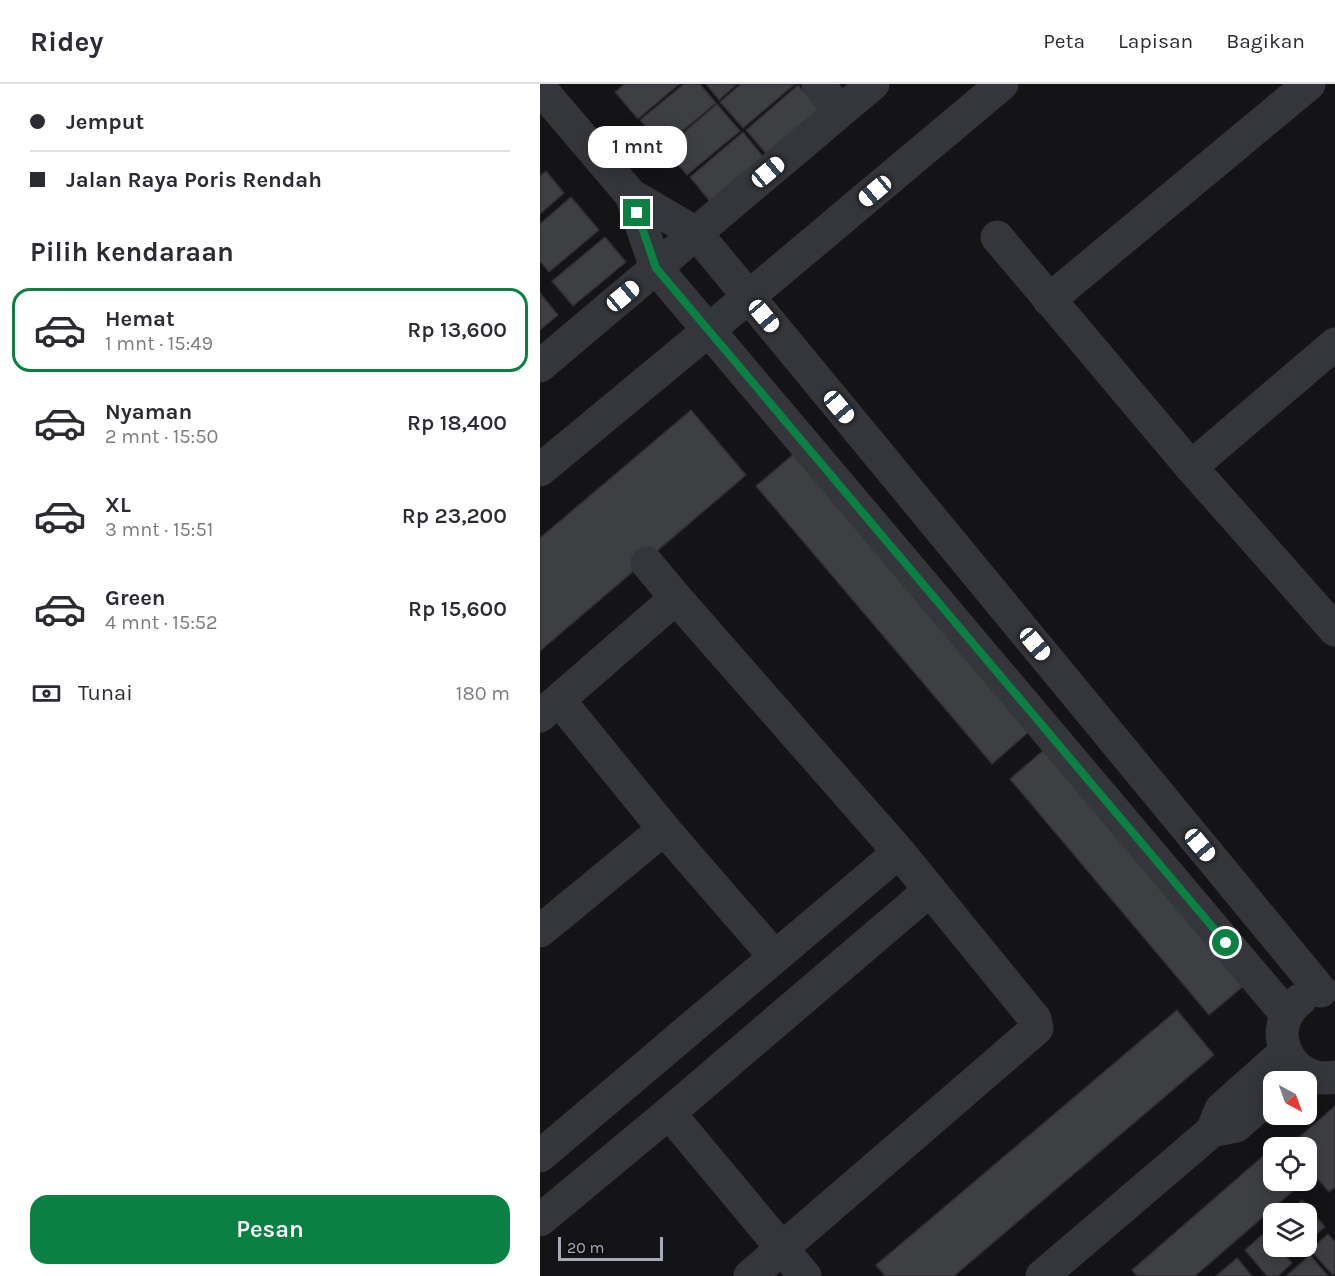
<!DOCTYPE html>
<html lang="id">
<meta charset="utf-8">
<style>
body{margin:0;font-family:Karla,sans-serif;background:#f2f2f3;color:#2b2b33;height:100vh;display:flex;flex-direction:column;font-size:22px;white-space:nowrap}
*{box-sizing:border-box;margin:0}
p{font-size:20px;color:#7c7c81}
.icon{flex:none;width:33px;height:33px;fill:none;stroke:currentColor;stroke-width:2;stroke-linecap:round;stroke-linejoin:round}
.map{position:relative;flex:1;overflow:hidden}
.side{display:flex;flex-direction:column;background:#fff;width:540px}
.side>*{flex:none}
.top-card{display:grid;align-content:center;height:132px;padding:0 30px;background:#fff}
.needle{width:39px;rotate:139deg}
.fabs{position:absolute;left:723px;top:987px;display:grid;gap:12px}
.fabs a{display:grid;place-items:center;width:54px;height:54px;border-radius:12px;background:#fff;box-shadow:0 3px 15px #0003;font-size:30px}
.scale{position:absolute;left:18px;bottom:15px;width:105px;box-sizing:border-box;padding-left:6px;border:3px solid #a5aab7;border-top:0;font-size:16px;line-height:21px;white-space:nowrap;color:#a5aab7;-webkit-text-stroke:4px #0f0f11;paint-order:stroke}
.end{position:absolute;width:27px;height:27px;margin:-14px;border:8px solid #0b8043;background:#fff;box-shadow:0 0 0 3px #fff}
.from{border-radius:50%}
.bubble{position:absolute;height:42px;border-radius:18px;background:#fff;box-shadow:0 3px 15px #0003;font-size:20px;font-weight:600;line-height:42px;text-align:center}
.car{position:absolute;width:18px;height:36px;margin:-18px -9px;border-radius:8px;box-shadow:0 0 4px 2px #0007;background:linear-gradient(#fff 24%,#345 0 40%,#fff 0 76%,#345 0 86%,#fff 0)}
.top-card b{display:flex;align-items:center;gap:21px;height:57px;font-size:22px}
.top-card b+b{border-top:2px solid #e1e1e2}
.top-card i{width:15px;height:15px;background:#2b2b33}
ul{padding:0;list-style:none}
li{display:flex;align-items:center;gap:18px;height:84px;margin:0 12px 9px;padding:0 18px;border:3px solid transparent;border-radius:18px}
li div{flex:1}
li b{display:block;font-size:22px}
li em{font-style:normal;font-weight:600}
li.active{border-color:#0b8043}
li>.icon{width:54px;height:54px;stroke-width:1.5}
h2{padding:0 30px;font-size:27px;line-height:72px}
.pay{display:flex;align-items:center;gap:15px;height:66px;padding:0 30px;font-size:22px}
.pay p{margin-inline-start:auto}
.button{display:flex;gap:12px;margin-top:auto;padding:12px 30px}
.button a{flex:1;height:69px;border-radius:18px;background:#0b8043;color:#fff;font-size:24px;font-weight:600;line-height:69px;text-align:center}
header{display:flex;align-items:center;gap:36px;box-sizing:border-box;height:84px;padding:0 30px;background:#fff;border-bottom:2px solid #e1e1e2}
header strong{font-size:28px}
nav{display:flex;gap:33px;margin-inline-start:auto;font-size:21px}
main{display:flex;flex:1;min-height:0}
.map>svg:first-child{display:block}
.building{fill:#3e3f43;stroke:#2e2e32;stroke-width:1.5}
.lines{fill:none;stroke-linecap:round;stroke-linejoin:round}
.minor{stroke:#35363b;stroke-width:33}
.tertiary{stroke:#35363b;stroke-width:33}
.route{stroke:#0b8043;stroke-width:8}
</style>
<header>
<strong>Ridey</strong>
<nav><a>Peta</a><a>Lapisan</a><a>Bagikan</a></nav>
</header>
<main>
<section class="side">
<div class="top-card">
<b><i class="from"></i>Jemput</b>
<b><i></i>Jalan Raya Poris Rendah</b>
</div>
<h2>Pilih kendaraan</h2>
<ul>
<li class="active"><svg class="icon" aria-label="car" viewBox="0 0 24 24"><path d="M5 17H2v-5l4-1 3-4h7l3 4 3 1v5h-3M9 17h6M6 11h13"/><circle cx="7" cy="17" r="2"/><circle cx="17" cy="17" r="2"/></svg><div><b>Hemat</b><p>1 mnt · 15:49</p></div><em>Rp 13,600</em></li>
<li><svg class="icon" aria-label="car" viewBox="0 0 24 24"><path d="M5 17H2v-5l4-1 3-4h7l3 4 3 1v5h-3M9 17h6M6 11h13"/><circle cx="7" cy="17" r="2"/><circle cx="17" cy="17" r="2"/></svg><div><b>Nyaman</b><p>2 mnt · 15:50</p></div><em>Rp 18,400</em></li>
<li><svg class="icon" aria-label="car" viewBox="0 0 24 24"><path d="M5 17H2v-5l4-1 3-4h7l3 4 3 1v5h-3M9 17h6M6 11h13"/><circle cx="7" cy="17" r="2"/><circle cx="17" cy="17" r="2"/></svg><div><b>XL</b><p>3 mnt · 15:51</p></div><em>Rp 23,200</em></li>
<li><svg class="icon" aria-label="car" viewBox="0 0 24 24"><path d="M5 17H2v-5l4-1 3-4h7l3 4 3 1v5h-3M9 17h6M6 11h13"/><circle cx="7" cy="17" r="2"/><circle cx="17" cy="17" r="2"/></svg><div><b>Green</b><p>4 mnt · 15:52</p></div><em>Rp 15,600</em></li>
</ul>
<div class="pay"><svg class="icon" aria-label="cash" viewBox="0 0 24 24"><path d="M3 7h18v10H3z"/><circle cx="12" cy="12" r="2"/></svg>Tunai<p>180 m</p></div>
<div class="button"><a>Pesan</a></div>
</section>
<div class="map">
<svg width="795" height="1192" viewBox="0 0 795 1192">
<rect width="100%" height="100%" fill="#141416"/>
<g class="building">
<polygon points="85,0 139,0 98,35 75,8"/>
<polygon points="144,0 160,0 176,19 123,63 100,36"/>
<polygon points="166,0 197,0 179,16"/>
<polygon points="201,0 255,0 203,44 180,18"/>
<polygon points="258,1 281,27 228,72 206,46"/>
<polygon points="177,20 200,47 147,91 124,65"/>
<polygon points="203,48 225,75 172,120 150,93"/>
<polygon points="6,87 24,109 0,130 0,92"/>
<polygon points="31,113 59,146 9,188 0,177 0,140"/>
<polygon points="65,153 86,178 33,222 12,197"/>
<polygon points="0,209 18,231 0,246"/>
<polygon points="151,326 206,391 0,567 0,454"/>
<polygon points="256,368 491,646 452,680 216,402"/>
<polygon points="506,664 706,900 669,931 470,695"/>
<polygon points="637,926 674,971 414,1192 345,1192 336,1181"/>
<polygon points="795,1022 795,1103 789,1108 766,1082 766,1064 750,1064 749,1062"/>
<polygon points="730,1066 734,1070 734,1096 756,1096 760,1101 655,1192 597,1192 592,1186"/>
<polygon points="762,1116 785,1143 766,1159 766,1130 747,1130"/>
<polygon points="725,1148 734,1158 734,1162 737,1162 752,1179 738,1192 727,1192 705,1166"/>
<polygon points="788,1150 795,1158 795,1189 793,1191 770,1166"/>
<polygon points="770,1171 788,1192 749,1192 747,1191"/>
<polygon points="697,1174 712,1192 676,1192"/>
</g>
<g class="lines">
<g class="minor">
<polyline points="278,0 300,27"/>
<polyline points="457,153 651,383 795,546"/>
<polyline points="509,216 769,0"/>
<polyline points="0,282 116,184"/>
<polyline points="651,383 795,260"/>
<polyline points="0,386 169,246"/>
<polyline points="107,479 136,514 359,768 495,935 497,944 494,947 210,1192"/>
<polyline points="19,616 124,745 235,873"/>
<polyline points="0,632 136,514"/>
<polyline points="0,847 124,745"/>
<polyline points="129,1029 265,1192"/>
<polyline points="676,1046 696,1042 734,1009"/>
<polyline points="0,1072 359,768"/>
<polyline points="0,1136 129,1029 390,806"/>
<polyline points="502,1192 672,1047 681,1025 745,968"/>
</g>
<g class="tertiary">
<polyline points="0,4 91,111 156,149 781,907"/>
<polyline points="91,111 116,184 747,931"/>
<polyline points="116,184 156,149 333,0"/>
<polyline points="169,246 462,0"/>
<path d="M 760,916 C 722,944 750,1002 795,993"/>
</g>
</g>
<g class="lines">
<polyline class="route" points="97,129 116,184 686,859"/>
</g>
</svg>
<div class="fabs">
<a><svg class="needle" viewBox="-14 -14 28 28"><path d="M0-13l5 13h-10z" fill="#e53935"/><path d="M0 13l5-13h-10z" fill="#7c7c81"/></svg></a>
<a><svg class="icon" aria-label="locate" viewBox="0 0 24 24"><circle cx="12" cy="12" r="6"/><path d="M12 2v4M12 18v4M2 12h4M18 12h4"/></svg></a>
<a><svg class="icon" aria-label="layers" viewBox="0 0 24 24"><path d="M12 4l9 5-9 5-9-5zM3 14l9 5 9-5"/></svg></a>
</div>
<div class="scale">20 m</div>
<i class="end from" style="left:686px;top:859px"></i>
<i class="end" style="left:97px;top:129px"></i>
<div class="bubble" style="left:48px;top:42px;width:99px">1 mnt</div>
<i class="car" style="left:228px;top:88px;rotate:50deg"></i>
<i class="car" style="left:335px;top:107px;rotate:230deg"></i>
<i class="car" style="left:83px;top:212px;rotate:50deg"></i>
<i class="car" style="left:224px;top:232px;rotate:140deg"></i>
<i class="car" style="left:299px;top:323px;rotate:140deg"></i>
<i class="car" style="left:495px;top:560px;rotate:140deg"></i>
<i class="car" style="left:660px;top:761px;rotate:140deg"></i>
</div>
</main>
